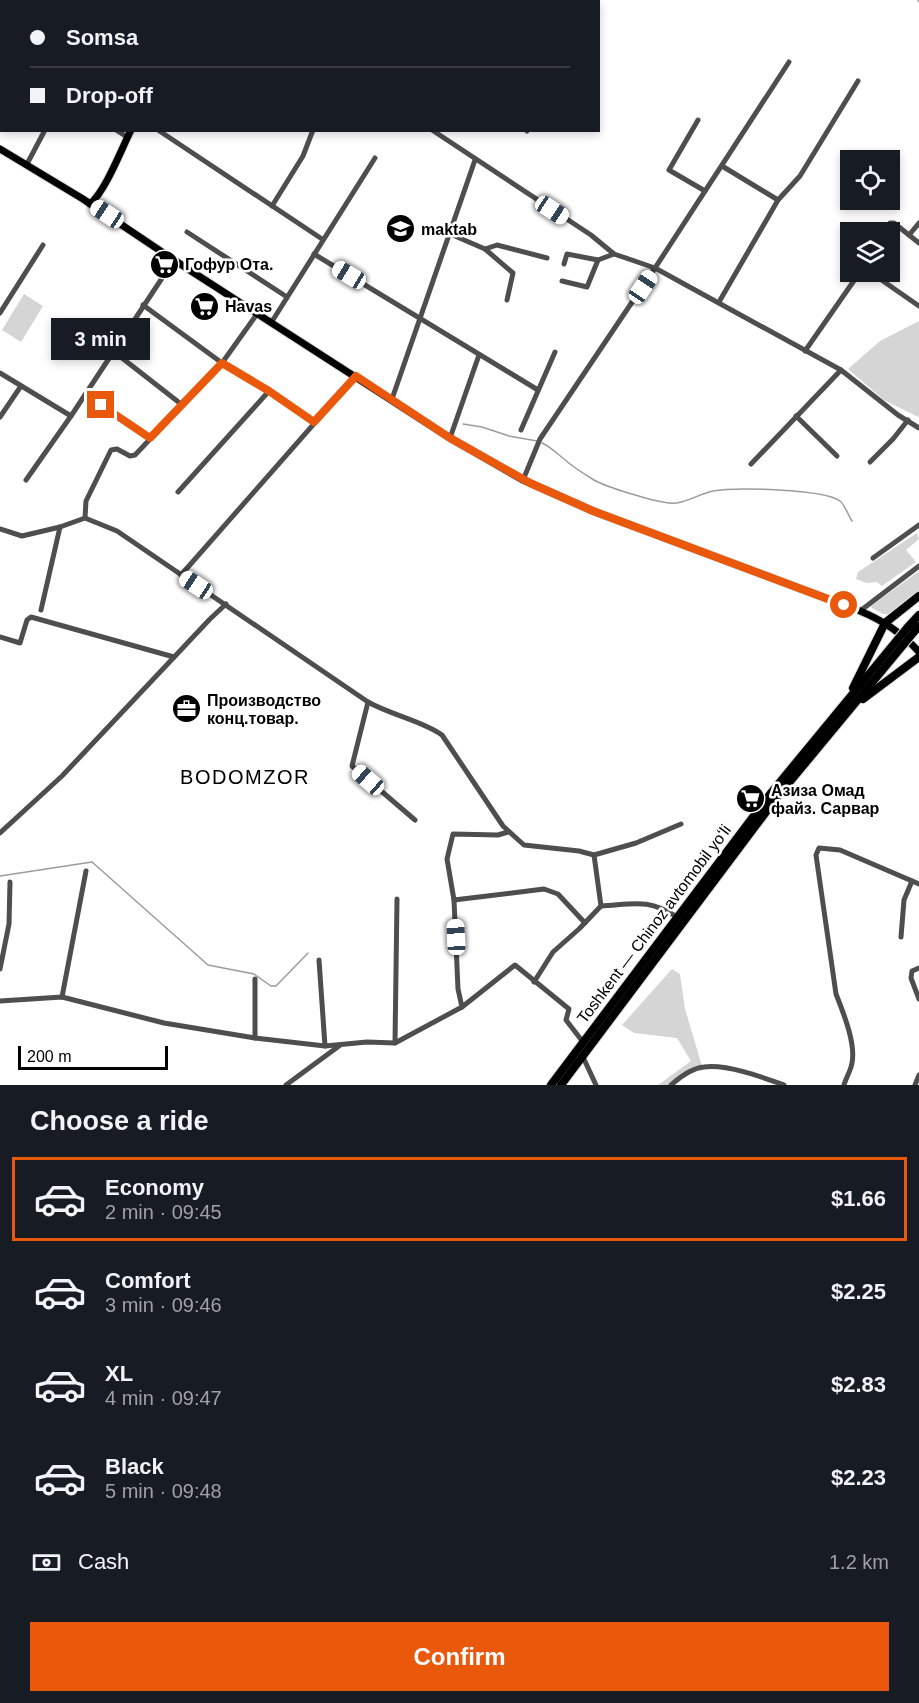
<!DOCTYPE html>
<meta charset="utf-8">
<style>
body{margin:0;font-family:Arial,sans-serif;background:#242831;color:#f1f3f6;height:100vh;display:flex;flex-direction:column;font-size:22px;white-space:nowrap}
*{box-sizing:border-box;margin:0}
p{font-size:20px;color:#9ea1a6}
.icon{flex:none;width:33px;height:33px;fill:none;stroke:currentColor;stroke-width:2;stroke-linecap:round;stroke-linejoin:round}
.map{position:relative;height:1085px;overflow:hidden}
.panel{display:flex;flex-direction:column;background:#171b24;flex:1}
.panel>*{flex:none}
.top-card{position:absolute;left:0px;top:0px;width:600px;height:132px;box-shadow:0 3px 9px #0003;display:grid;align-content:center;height:132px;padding:0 30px;background:#171b24}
.fabs{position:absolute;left:840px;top:150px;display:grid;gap:12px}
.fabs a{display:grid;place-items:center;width:60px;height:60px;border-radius:0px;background:#171b24;box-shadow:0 3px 9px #0003;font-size:30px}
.scale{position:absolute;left:18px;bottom:15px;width:150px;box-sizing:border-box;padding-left:6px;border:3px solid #000;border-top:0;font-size:16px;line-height:21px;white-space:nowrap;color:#000;-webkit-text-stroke:4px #fff;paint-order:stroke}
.end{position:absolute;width:27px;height:27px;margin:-14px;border:8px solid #ea580c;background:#fff;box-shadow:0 0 0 3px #fff}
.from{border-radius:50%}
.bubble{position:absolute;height:42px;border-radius:0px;background:#171b24;box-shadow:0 3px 9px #0003;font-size:20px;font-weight:700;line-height:42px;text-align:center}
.car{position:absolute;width:18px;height:36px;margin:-18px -9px;border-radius:8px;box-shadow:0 0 4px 2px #0007;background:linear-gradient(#fff 24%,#345 0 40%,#fff 0 76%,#345 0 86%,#fff 0)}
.top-card b{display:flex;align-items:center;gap:21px;height:57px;font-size:22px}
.top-card b+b{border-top:2px solid #363941}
.top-card i{width:15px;height:15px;background:#f1f3f6}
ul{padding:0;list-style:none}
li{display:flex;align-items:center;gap:18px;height:84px;margin:0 12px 9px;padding:0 18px;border:3px solid transparent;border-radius:0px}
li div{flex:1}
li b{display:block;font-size:22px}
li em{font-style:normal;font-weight:700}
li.current{border-color:#ea580c}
li>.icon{width:54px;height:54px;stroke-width:1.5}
h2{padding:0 30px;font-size:27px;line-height:72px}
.pay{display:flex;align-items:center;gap:15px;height:66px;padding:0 30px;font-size:22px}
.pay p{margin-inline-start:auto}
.primary-button{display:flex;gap:12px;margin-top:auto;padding:12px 30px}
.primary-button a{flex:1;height:69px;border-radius:0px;background:#ea580c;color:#fff;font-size:24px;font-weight:700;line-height:69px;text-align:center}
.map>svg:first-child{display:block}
.green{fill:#d5d5d5}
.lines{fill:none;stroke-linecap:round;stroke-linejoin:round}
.stream{stroke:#9c9c9c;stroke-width:1.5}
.major-casing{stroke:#dbdbdb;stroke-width:9}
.highway-casing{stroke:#dbdbdb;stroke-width:10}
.minor{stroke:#4e4e4e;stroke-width:5}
.major{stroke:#000;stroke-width:7}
.highway{stroke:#000;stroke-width:8}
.highway-bridge-casing{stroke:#dbdbdb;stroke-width:10;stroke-linecap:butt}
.highway-bridge{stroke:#000;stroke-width:8}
.route{stroke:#ea580c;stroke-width:8}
.labels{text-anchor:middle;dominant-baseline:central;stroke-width:5;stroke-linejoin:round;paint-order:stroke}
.poi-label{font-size:16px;font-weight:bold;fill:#000;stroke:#fff;text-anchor:start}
.street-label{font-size:16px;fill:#000;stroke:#fff}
.quarter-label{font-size:20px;letter-spacing:1.5px;fill:#000;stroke:#fff}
</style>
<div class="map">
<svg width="919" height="1085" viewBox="0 0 919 1085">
<rect width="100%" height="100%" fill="#fff"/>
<g class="green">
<polygon points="24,294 43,306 21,342 2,330"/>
<polygon points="919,321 919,415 918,417 884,400 848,369 880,341"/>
<polygon points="917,533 919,539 906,550 916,562 882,586 877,582 867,583 856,579 858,572"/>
<polygon points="919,571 919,593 890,614 883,614 872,608 871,606"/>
<polygon points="672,969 680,974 685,1009 702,1066 675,1079 668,1085 658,1085 691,1061 677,1038 634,1033 622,1025"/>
</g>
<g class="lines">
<g class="stream">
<polyline points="918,0 919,2"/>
<polyline points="463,424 482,427 509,436 537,441"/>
<path d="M 542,443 C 551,447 556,453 564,459 C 573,467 584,474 594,480 C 608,488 653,501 669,503 C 682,505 699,494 713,491 C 734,487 824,489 840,501 C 845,505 848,515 852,521"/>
<polyline points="0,876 92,862 208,965 254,974 271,986 276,986 308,953"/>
</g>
<defs>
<g id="major">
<polyline points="197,2 197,0"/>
<path d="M 0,149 L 83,199 L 174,260 L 450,438 L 523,480 L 593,511 L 860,611 C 882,620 903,634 919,652"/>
<path d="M 90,204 C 106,190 121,150 131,130"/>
</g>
<g id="highway">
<polyline points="907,628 919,615"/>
<polyline points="913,633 919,626"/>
<polyline points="853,688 885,623 919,596"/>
<polyline points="863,699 919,657"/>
<polyline points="551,1085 771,793 898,639"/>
<polyline points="561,1085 778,796 904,644"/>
</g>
</defs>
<use href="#major" class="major-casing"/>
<use href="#highway" class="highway-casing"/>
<g class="minor">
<polyline points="159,0 163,2"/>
<polyline points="405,0 406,2"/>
<polyline points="475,0 476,2"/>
<polyline points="512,2 514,0"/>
<polyline points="0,62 2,63"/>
<polyline points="0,83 2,80"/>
<polyline points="698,120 669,170 705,191"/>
<polyline points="116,130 127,137"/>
<polyline points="158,130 322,239"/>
<polyline points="432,130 591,235 614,254 655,268 841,370 898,415 919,428"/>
<polyline points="526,130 527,131"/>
<polyline points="27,164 45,130"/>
<polyline points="722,166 778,200"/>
<polyline points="272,206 303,156 313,130"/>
<polyline points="187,232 287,297"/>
<polyline points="884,232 890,223 894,223 919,243"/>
<polyline points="448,233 485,249 513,273 507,300"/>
<polyline points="909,235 919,223"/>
<polyline points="485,249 497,245 547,258"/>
<polyline points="314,254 538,390"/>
<polyline points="564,264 567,254 598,260 614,254"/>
<polyline points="870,272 919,306"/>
<polyline points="562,281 587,287 598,260"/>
<polyline points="719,302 778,200 800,176 858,81"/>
<polyline points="143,305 222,363 269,391 314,422"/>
<polyline points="0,313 43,245"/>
<polyline points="271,323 375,158"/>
<polyline points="113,351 181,404"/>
<polyline points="805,351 860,272"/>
<polyline points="0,373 71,416"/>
<polyline points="85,395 150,438"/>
<polyline points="392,399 475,160"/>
<polyline points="796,416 837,456"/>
<polyline points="0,417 21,386"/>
<polyline points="521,430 555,352"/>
<polyline points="450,438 479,355"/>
<polyline points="870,462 893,439 908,420"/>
<polyline points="751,464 841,370"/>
<polyline points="26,480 71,416 174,260"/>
<polyline points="523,480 540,439 655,268 789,62"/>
<polyline points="178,492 269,391"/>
<polyline points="85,518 86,501 111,450 117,449 130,456 135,455 222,363 257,314"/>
<path d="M 0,529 L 22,536 L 60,527 L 85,518 L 117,531 L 368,702 C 391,715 423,721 442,735 L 503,826 L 524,845 L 579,851 L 594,855 L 636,843 L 681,824"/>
<polyline points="873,558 919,525"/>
<polyline points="181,575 356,376"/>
<polyline points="41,610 60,527"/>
<polyline points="860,611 919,566"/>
<polyline points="0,637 20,643 27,620 31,617 174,657"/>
<polyline points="368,702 352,766 415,820"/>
<polyline points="0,833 62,776 210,619 226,604"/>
<path d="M 594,855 L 601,906 C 634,904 648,898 677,917"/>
<polyline points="454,900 544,889 558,894 585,923"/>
<polyline points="901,937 904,900 912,881"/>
<polyline points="319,960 325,1046"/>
<polyline points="919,968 912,971 911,978 919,999"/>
<polyline points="0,969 9,924 10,882"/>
<polyline points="255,979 255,1038"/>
<polyline points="534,982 553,952 579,929 601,906"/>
<polyline points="62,997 86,871"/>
<polyline points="0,1001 62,997 164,1023 255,1038 325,1046 367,1042 395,1043 462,1007 515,965 569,1009 566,1020 583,1042"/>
<polyline points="462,1007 458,989 454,900 447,859 453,834 498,835 508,832"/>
<polyline points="395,1043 397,899"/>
<polyline points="583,1057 596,1085"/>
<polyline points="286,1085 339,1046"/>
<path d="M 671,1085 C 680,1077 692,1068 704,1067 C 727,1064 762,1077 784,1085"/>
<path d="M 844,1085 C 846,1078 851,1070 852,1063 C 856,1043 843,1012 836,994 L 816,855 L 819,848 L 840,850 L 919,884"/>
<polyline points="915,1085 919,1075"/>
</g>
<use href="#major" class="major"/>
<use href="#highway" class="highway"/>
<defs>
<g id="highway-bridge">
<polyline points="898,639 907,628"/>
<polyline points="904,644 913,633"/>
</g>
</defs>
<use href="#highway-bridge" class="highway-bridge-casing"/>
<use href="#highway-bridge" class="highway-bridge"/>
</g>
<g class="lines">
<polyline class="route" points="101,405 150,438 222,363 269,391 314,422 356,376 450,438 530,483 593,511 844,605"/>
</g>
<defs>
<symbol id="school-disc" viewBox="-11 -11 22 22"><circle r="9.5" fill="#000" stroke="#fff"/><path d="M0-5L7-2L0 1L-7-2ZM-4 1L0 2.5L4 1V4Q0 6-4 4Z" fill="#fff"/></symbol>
<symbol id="supermarket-disc" viewBox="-11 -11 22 22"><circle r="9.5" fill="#000" stroke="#fff"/><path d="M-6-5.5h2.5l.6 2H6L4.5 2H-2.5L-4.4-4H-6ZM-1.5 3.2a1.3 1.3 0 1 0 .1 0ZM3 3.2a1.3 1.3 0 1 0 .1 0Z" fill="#fff"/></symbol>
<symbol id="office-disc" viewBox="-11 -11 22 22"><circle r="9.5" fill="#000" stroke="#fff"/><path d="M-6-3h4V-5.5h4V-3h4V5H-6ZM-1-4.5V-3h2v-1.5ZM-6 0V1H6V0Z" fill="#fff"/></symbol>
</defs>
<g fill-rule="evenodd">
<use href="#school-disc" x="384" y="212" width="33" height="33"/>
<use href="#supermarket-disc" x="148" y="248" width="33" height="33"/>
<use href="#supermarket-disc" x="188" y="290" width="33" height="33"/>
<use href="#office-disc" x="170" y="692" width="33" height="33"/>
<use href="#supermarket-disc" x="734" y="782" width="33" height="33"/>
</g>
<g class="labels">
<g class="poi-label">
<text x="421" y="229">maktab</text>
<text x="185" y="264">Гофур Ота.</text>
<text x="225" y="306">Havas</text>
<text x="207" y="700">Производство<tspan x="207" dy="18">конц.товар.</tspan></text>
<text x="771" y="790">Азиза Омад<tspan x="771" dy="18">файз. Сарвар</tspan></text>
</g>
<g class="street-label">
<text transform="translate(654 924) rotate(-53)">Toshkent — Chinoz avtomobil yoʻli</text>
</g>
<g class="quarter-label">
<text x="245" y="777">BODOMZOR</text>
</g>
</g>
</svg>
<div class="fabs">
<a><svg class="icon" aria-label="locate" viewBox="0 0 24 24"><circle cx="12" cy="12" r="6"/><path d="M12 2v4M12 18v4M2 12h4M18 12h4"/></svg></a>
<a><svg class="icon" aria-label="layers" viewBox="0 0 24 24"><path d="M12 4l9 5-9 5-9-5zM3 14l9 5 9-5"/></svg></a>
</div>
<div class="scale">200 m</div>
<i class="end from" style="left:844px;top:605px"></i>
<i class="end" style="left:101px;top:405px"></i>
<div class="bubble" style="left:51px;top:318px;width:99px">3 min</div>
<i class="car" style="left:552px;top:210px;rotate:123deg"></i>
<i class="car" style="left:107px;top:214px;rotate:303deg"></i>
<i class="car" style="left:349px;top:275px;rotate:301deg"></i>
<i class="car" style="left:643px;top:287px;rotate:34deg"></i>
<i class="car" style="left:196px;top:585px;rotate:303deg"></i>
<i class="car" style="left:368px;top:780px;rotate:311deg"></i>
<i class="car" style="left:456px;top:937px;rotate:357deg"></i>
<div class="top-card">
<b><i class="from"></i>Somsa</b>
<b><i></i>Drop-off</b>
</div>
</div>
<section class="panel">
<h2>Choose a ride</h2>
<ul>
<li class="current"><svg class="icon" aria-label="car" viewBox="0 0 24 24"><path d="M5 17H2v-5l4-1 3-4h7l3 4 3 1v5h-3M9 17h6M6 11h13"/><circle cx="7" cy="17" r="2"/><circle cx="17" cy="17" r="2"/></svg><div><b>Economy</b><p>2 min · 09:45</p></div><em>$1.66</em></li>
<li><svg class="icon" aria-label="car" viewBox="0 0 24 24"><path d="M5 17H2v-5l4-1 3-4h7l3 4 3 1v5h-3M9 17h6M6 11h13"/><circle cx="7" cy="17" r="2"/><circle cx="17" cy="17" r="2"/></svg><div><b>Comfort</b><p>3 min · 09:46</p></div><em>$2.25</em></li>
<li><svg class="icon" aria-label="car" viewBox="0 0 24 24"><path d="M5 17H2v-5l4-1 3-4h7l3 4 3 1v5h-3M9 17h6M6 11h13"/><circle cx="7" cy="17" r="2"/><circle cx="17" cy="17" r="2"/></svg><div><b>XL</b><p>4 min · 09:47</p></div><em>$2.83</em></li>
<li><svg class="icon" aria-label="car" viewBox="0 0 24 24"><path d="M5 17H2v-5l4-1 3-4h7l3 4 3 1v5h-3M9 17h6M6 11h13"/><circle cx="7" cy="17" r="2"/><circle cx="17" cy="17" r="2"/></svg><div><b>Black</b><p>5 min · 09:48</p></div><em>$2.23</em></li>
</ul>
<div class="pay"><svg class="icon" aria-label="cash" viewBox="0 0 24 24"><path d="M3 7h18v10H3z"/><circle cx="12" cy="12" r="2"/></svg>Cash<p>1.2 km</p></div>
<div class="primary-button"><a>Confirm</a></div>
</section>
